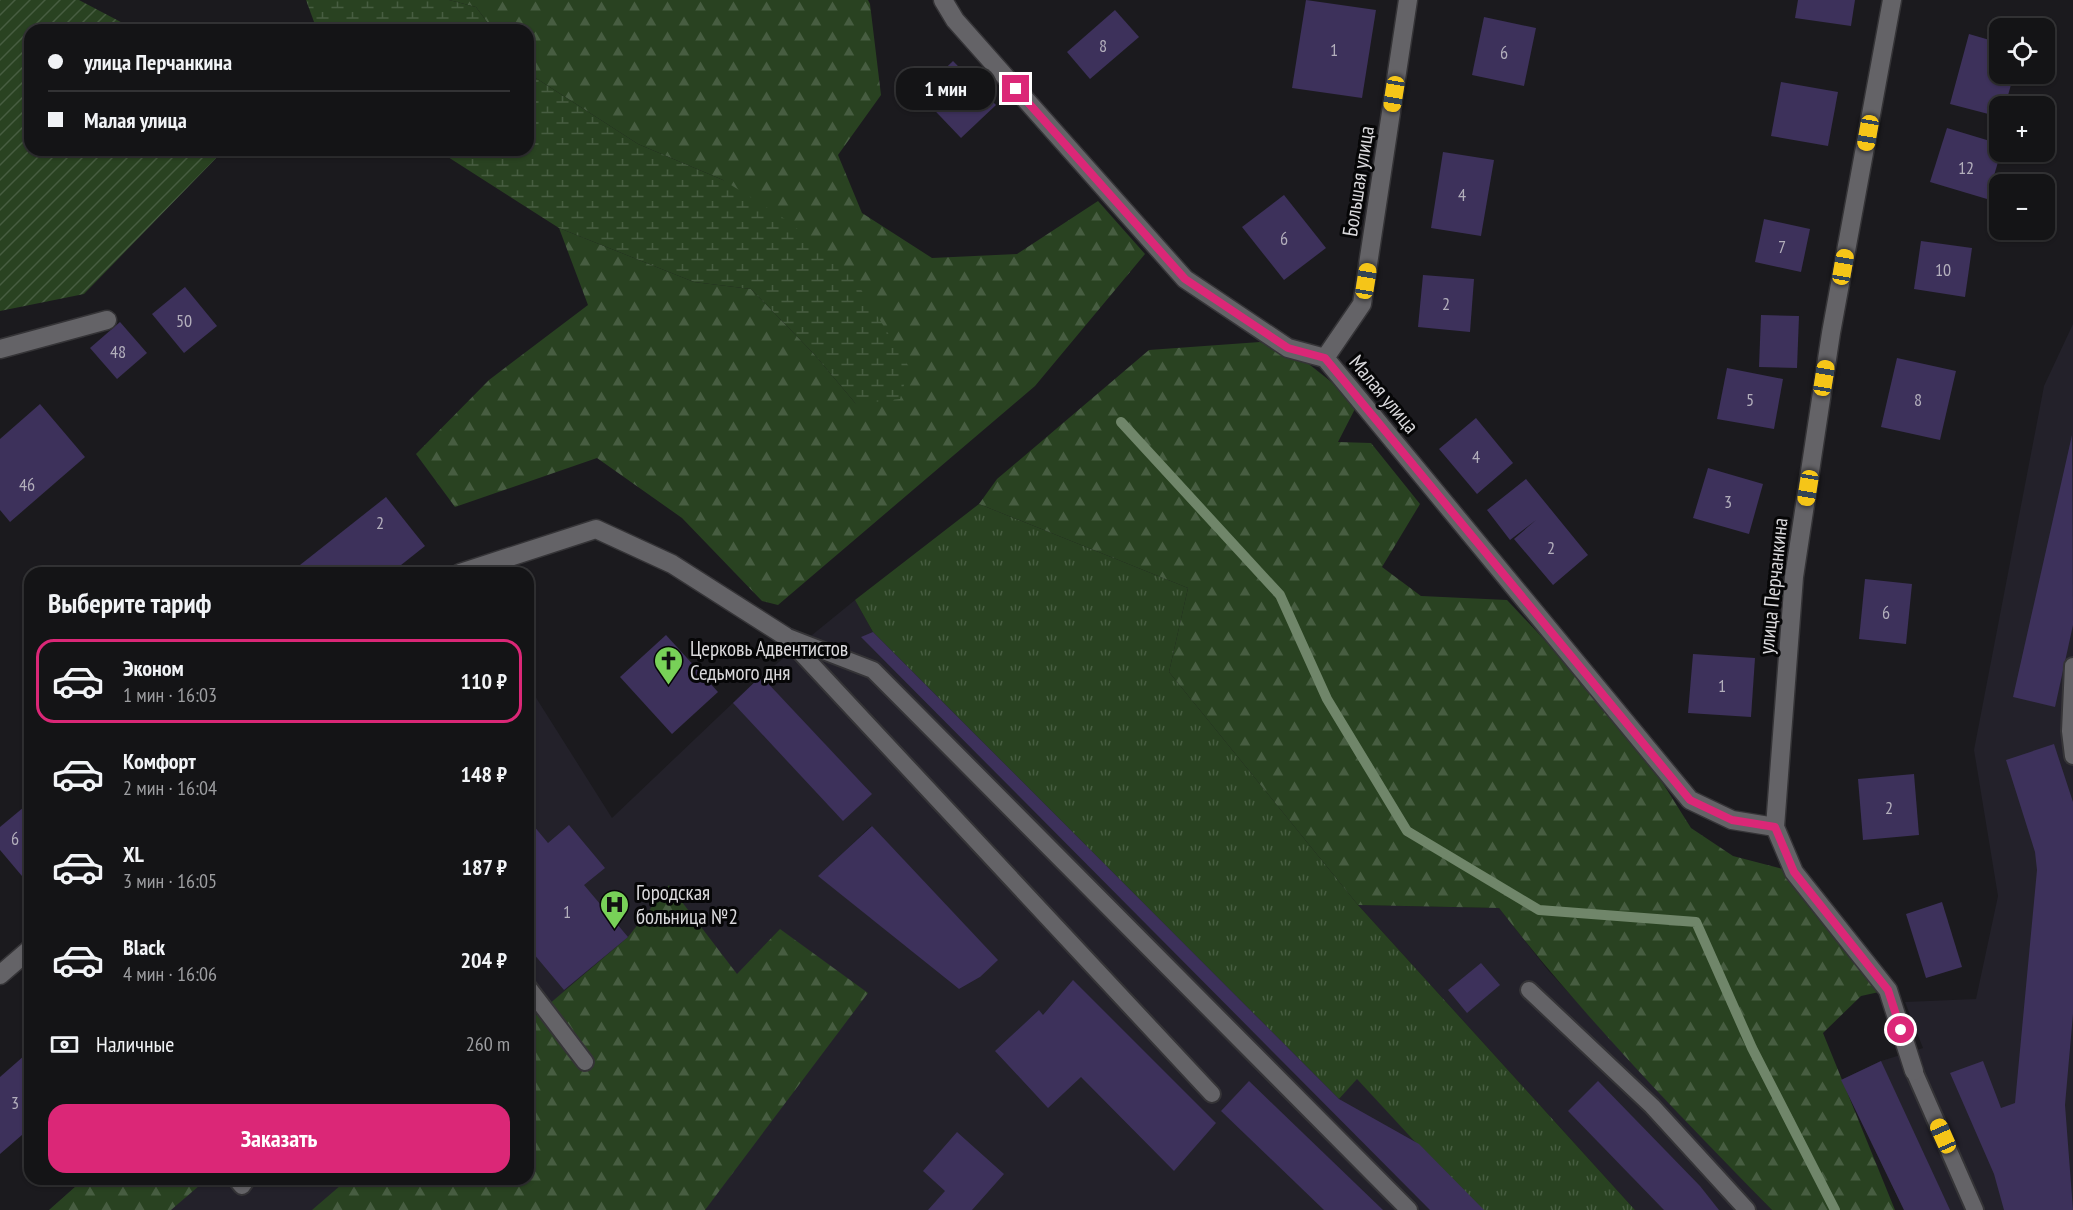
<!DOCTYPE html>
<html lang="ru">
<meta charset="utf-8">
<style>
body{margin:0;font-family:"PT Sans Narrow",sans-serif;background:#212123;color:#f1f3f6;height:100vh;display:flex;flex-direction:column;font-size:22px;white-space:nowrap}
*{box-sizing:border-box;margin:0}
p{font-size:20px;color:#9d9ea1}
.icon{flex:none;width:33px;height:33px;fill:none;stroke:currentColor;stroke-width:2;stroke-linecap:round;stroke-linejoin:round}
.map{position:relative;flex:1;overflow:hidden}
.side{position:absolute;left:24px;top:567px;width:510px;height:618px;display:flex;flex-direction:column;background:#141416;border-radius:18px;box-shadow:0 2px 4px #0004,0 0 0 2px #333335}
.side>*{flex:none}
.top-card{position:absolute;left:24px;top:24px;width:510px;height:132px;border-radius:18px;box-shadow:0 2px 4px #0004,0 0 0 2px #333335;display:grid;align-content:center;height:132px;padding:0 24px;background:#141416}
.controls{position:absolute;left:1989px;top:18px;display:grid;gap:12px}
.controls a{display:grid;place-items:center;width:66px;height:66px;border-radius:12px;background:#141416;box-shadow:0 2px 4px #0004,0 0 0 2px #333335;font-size:30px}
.end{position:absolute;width:27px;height:27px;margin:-14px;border:8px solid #db2777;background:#fff;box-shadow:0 0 0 3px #fff}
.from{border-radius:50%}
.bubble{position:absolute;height:42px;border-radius:18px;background:#141416;box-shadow:0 2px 4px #0004,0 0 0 2px #333335;font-size:20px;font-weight:800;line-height:42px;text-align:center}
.car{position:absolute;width:18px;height:36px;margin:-18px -9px;border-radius:8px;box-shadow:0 0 4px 2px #0007;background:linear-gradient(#f5c518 24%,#345 0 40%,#f5c518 0 76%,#345 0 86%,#f5c518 0)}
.top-card b{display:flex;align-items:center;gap:21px;height:57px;font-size:22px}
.top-card b+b{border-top:2px solid #333335}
.top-card i{width:15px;height:15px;background:#f1f3f6}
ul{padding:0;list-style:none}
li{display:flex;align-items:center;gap:18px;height:84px;margin:0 12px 9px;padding:0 12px;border:3px solid transparent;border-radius:18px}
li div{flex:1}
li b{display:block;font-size:22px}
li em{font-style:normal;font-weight:800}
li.selected{border-color:#db2777}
li>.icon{width:54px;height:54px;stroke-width:1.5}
h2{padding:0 24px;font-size:27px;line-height:72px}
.pay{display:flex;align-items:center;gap:15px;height:66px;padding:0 24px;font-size:22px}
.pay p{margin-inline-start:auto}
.action{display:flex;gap:12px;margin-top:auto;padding:12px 24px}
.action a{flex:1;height:69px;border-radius:18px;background:#db2777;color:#fff;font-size:24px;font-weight:800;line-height:69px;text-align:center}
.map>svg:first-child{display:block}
.built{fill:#23212a;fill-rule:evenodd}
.grass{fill:url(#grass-tufts)}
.forest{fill:url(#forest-firs)}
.wetland{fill:url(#wetland-marsh)}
.garden{fill:url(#garden-furrows)}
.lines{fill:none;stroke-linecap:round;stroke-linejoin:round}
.stream{stroke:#70866a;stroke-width:10}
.building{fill:#3d315b}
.lane-casing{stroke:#353437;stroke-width:20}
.street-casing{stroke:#353437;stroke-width:21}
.lane{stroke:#646367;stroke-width:16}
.street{stroke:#646367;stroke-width:18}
.route{stroke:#db2777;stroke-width:8}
.labels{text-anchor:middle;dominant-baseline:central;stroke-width:6;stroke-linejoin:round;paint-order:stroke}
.number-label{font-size:18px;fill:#b3afbc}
.street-label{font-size:21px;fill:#dad9dc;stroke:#060607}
.poi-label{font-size:21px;fill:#dad9dc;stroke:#060607;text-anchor:start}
</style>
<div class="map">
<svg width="2073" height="1210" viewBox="0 0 2073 1210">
<defs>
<pattern id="grass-tufts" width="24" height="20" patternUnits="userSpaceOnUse" patternTransform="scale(1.5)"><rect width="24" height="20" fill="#294221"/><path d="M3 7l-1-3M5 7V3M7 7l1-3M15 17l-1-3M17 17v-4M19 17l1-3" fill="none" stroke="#475d41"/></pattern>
<pattern id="forest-firs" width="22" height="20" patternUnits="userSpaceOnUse" patternTransform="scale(1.5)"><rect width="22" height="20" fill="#294221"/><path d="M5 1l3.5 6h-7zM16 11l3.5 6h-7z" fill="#475d41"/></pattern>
<pattern id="wetland-marsh" width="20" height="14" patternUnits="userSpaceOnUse" patternTransform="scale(1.5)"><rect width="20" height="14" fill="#294221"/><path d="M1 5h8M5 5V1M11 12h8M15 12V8" fill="none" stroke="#475d41"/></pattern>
<pattern id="garden-furrows" width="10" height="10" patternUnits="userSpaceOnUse" patternTransform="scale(1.5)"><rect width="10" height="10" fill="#294221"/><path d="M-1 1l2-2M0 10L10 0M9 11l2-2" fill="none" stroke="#475d41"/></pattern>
</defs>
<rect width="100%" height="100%" fill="#1b1a1e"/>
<g class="built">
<polygon points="2073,324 2073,1210 1904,1210 1841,1080 1881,1061 1923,1048 1905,1002 1976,999 1998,896 1974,750 2044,386"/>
<path d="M 855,600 L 873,632 L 1339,1099 L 1357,1078 L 1478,1210 L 49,1210 L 84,1179 L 528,1179 L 528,685 L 612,818 L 758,679 ZM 871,826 L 872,826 L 980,977 L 959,989 L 819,876 Z"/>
<polygon points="1358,905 1499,908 1547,969 1685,1120 1772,1210 1635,1210"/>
</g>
<polygon class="grass" points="979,504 1188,588 1169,672 1358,905 1635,1210 1478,1210 1357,1079 1339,1099 873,632 855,600"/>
<g class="forest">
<polygon points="449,0 868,0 870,4 881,95 838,155 862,213 932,258 1017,254 1098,201 1145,254 1035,386 778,605 762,601 682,518 597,458 455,507 416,454 489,380 588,305 559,228 694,282 751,289 814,354 856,404 723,180 638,144 528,73 528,30 493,30 476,7"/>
<path d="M 1260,342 L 1305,361 L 1358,403 L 1338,442 L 1371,443 L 1420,504 L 1382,567 L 1421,596 L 1507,600 L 1604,703 L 1657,774 L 1691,828 L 1733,856 L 1794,872 L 1888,990 L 1861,996 L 1823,1033 L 1895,1210 L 1772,1210 C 1677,1113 1582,1015 1499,908 L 1358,905 L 1169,672 L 1188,588 L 979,504 L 997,479 L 1149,350 Z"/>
<polygon points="669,885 737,974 780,929 868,993 705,1210 312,1210 348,1179 528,1179 528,1022 628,937"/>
<polygon points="84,1179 207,1179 171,1210 49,1210"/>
</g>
<g class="wetland">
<polygon points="306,0 449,0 476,7 493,30 317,30"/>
<polygon points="528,73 638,144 723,180 788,221 852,275 909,367 900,399 856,404 814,354 751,289 694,282 559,228 437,150 528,150"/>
</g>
<polygon class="garden" points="0,0 79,0 136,30 30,30 30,150 224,150 84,294 0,311"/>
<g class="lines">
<polyline class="stream" points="1121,422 1280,595 1327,699 1407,831 1539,910 1696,922 1752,1048 1835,1210"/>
</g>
<g class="building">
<polygon points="1306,0 1376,10 1362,98 1292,88"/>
<polygon points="1798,0 1855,0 1851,26 1795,18"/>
<polygon points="1115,10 1139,37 1090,79 1067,52"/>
<polygon points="1484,17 1536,28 1524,86 1472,75"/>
<polygon points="1969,34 2000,43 2000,74 2014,74 2005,106 2000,106 2000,117 1950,104"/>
<polygon points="953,61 996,105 961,138 919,94"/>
<polygon points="1781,82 1838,92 1828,146 1771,136"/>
<polygon points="1947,128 2000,144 2001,152 1987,199 1930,182"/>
<polygon points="1443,152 1494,160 1481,236 1431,228"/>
<polygon points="1284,195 1326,248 1284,280 1242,227"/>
<polygon points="1764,219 1810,229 1801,272 1755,262"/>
<polygon points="1921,241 1972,248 1965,297 1914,289"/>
<polygon points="1423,275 1474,279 1470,332 1418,327"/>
<polygon points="185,287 217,326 184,353 152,314"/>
<polygon points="1761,315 1799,316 1797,368 1759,367"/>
<polygon points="120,322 147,353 117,379 90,348"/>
<polygon points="1897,358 1956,371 1940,440 1881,427"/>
<polygon points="1727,368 1783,379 1774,429 1717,419"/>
<polygon points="40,404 85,457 10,522 0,510 0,439"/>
<polygon points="1476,418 1513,463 1477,494 1439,449"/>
<polygon points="2072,435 2073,625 2055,707 2013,697"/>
<polygon points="1708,468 1763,484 1749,534 1693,518"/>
<polygon points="1526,479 1588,555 1553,585 1514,539 1536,520 1510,540 1487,510"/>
<polygon points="386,497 425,546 391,573 306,573 300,565"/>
<polygon points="1865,579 1912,584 1906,644 1859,639"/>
<polygon points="873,632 1339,1099 1419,1144 1484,1210 1430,1210 861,637"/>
<polygon points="666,635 718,692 672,734 620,677"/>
<polygon points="1693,654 1755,658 1751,717 1688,713"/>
<polygon points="761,676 872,794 843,821 733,703"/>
<polygon points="2054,744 2073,802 2073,1014 2065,1105 2073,1210 2004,1210 1994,1174 1950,1073 1983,1061 2001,1108 2015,1103 2037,870 2035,852 2006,760"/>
<polygon points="1914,774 1919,835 1863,840 1858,779"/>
<polygon points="30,802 30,880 27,882 0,850 0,827"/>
<polygon points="528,819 548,843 569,825 605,868 584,885 628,937 564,990 528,947"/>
<polygon points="872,826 998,960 980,977 959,989 818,876"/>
<polygon points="1942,902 1962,967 1926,978 1906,914"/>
<polygon points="1481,963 1500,985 1467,1013 1448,990"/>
<polygon points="1073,980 1216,1123 1174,1171 1081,1077 1048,1108 995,1051 1039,1010 1043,1015"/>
<polygon points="25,1055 30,1061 30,1128 0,1154 0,1077"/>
<polygon points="1881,1061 1950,1210 1904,1210 1841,1080"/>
<polygon points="1249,1081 1383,1210 1324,1210 1221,1111"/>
<polygon points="1598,1081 1700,1186 1719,1210 1664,1210 1568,1111"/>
<polygon points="957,1132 1004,1174 972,1210 928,1210 945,1191 923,1171"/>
</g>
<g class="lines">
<defs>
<g id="lane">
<polyline points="785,636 873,670 1409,1210"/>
<polyline points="788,639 1212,1094"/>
<polyline points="2073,666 2070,731 2073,756"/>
<polyline points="528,987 585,1062"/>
<polyline points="1529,990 1652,1106 1747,1210"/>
<polyline points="1914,1071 1975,1210"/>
<polyline points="236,1179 242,1186 247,1179"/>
</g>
<g id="street">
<polyline points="943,0 955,20 1185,279 1288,348 1325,358 1690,800 1732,820 1775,827"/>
<polyline points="1892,0 1831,333 1794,577 1775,827 1794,872 1888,990 1914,1071"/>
<polyline points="0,349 107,320"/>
<polyline points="1325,358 1362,304 1408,0"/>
<polyline points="460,573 596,529 672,564 785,636"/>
<polyline points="0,975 30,949"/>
</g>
</defs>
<use href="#lane" class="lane-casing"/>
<use href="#street" class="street-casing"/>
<use href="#lane" class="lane"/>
<use href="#street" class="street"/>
</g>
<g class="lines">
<polyline class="route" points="1016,89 1185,279 1288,348 1325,358 1690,800 1732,820 1775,827 1794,872 1888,990 1901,1030"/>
</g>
<defs>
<symbol id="church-pin" viewBox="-11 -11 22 30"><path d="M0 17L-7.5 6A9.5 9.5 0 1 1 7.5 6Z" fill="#78d158" stroke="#060607"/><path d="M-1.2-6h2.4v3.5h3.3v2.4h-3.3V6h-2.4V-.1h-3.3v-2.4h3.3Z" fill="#111"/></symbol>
<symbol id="hospital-pin" viewBox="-11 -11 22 30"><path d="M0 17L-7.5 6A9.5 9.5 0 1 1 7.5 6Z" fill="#78d158" stroke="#060607"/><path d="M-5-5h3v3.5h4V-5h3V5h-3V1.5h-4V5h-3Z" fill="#111"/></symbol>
</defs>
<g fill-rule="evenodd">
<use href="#church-pin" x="652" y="644" width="33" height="45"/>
<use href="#hospital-pin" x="598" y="888" width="33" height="45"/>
</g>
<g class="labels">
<g class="number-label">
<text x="1103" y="45">8</text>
<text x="1334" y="49">1</text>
<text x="1504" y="52">6</text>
<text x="1966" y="167">12</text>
<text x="1462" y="194">4</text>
<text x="1284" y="238">6</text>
<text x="1782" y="246">7</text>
<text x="1943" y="269">10</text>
<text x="1446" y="303">2</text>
<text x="184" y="320">50</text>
<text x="118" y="351">48</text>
<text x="1750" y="399">5</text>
<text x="1918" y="399">8</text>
<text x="1476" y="456">4</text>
<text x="27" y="484">46</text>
<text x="1728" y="501">3</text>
<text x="380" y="522">2</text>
<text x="1551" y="547">2</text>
<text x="1886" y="612">6</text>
<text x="1722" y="685">1</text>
<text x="1889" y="807">2</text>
<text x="15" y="838">6</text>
<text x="567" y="911">1</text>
<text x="15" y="1102">3</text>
</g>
<g class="street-label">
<text transform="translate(1358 181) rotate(-81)">Большая улица</text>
<text transform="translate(1384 394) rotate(50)">Малая улица</text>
<text transform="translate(1773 586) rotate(-84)">улица Перчанкина</text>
</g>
<g class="poi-label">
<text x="690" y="648">Церковь Адвентистов<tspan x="690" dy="24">Седьмого дня</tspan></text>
<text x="636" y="892">Городская<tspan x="636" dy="24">больница №2</tspan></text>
</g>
</g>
</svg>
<div class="controls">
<a><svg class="icon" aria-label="locate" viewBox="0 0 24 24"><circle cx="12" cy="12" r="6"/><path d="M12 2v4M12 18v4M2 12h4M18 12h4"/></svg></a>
<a>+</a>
<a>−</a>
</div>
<i class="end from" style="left:1901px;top:1030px"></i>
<i class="end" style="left:1016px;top:89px"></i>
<div class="bubble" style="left:896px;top:68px;width:99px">1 мин</div>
<i class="car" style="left:1394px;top:94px;rotate:189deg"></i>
<i class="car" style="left:1868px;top:133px;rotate:190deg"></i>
<i class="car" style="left:1843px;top:267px;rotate:10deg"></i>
<i class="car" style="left:1366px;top:281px;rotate:9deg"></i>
<i class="car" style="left:1824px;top:378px;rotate:9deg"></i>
<i class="car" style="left:1808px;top:488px;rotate:189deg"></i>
<i class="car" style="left:1943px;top:1136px;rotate:336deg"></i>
<div class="top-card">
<b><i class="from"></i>улица Перчанкина</b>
<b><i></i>Малая улица</b>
</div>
<section class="side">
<h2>Выберите тариф</h2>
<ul>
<li class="selected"><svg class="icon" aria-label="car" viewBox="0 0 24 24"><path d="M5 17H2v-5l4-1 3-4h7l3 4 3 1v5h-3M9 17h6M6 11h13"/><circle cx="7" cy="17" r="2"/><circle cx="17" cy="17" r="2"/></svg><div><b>Эконом</b><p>1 мин · 16:03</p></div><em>110 ₽</em></li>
<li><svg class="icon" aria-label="car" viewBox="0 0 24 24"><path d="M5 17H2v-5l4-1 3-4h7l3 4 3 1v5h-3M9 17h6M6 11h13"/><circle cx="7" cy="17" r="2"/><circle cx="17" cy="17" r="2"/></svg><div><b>Комфорт</b><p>2 мин · 16:04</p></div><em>148 ₽</em></li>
<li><svg class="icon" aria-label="car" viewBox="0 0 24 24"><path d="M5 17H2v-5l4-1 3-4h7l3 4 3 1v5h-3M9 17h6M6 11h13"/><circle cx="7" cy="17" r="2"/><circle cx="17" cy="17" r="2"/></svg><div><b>XL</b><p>3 мин · 16:05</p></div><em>187 ₽</em></li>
<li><svg class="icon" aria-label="car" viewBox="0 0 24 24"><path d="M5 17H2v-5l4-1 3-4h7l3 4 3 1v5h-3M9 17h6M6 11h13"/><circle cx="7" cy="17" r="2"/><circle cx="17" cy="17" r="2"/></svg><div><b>Black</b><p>4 мин · 16:06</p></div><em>204 ₽</em></li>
</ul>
<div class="pay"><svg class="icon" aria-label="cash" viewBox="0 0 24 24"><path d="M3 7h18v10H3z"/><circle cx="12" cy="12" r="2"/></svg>Наличные<p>260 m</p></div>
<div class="action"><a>Заказать</a></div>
</section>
</div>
